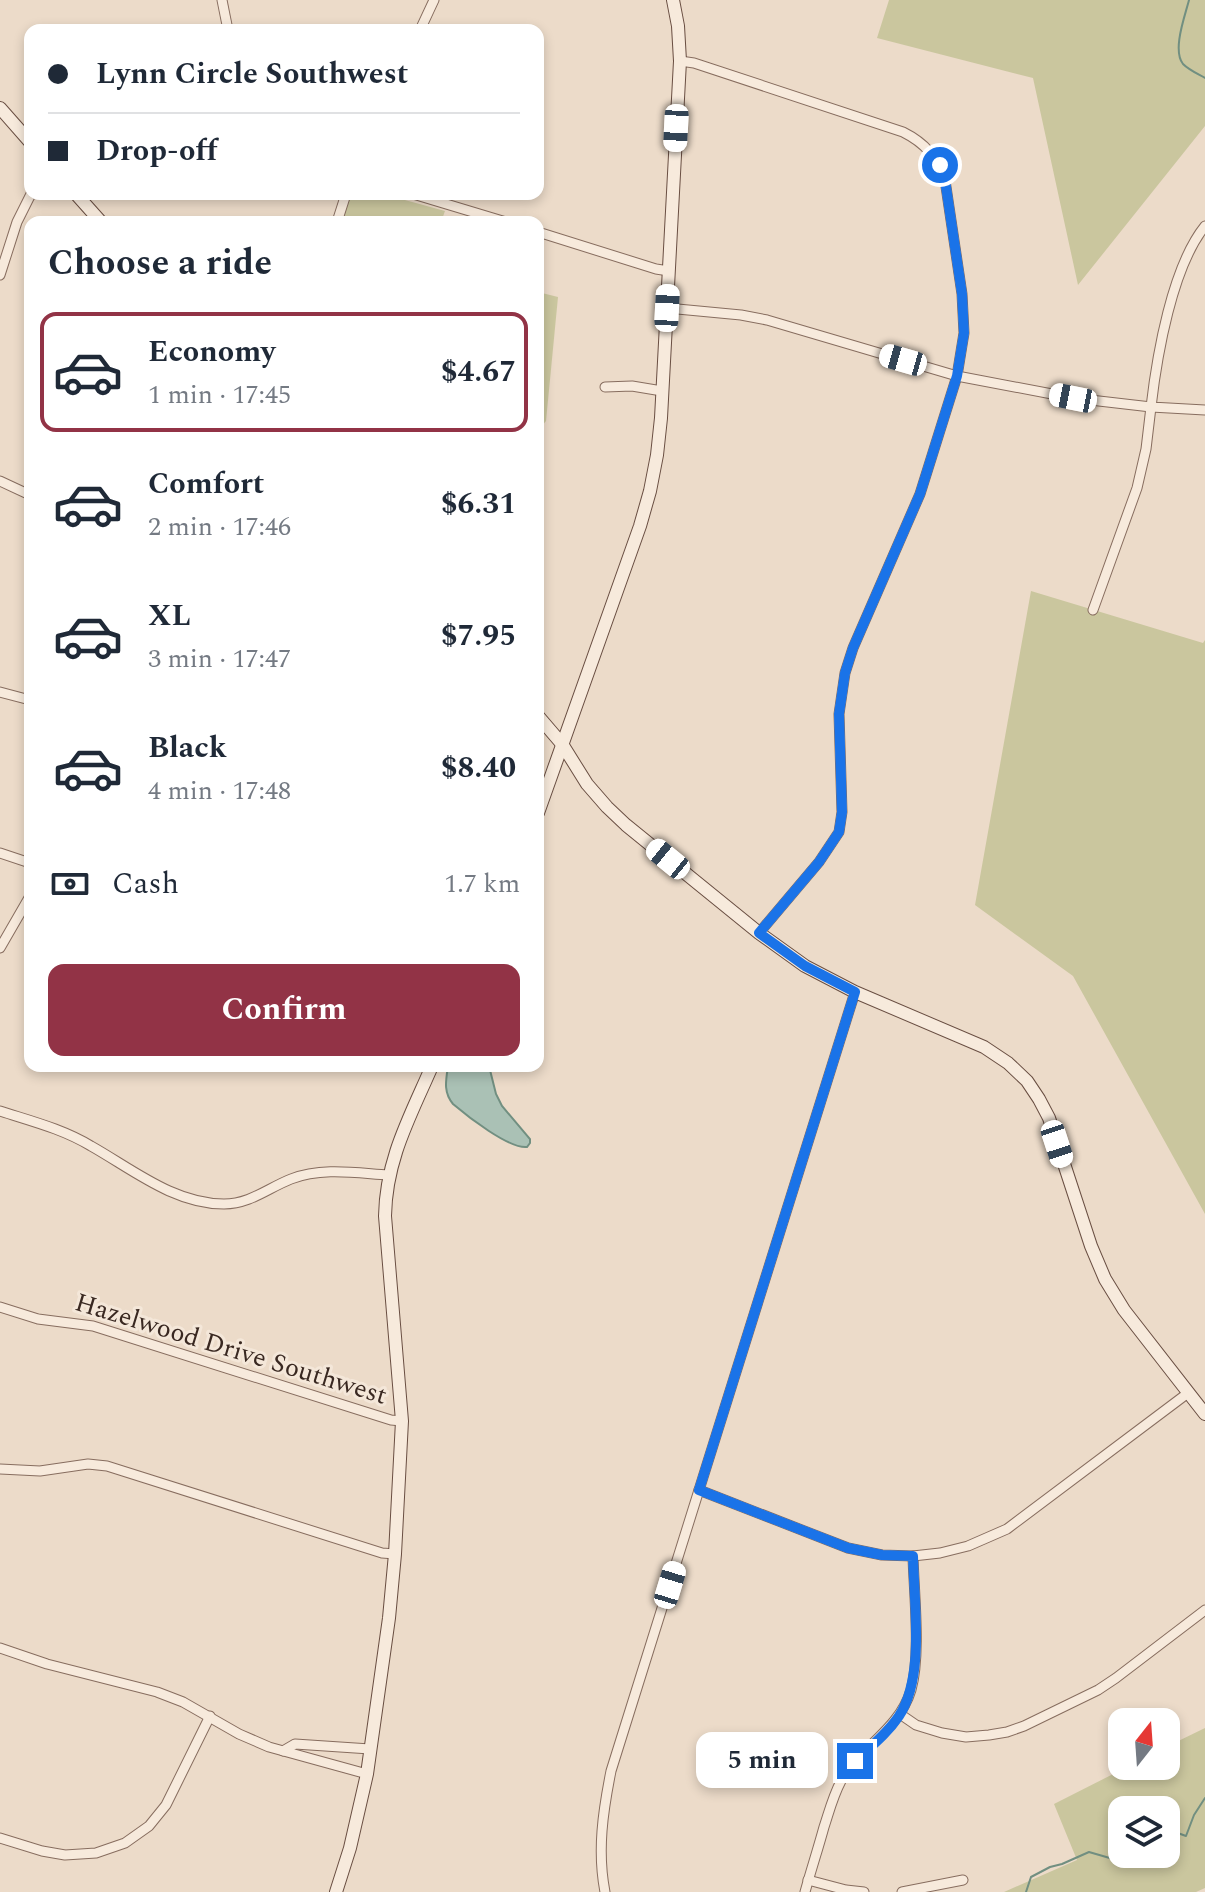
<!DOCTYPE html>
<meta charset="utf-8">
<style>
body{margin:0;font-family:Spectral,serif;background:#f2f2f3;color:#1f2937;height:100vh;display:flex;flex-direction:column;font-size:30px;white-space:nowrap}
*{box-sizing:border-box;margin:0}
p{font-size:26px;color:#747a83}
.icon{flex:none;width:44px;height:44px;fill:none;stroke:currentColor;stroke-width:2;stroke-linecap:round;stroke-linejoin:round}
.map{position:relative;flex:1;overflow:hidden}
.details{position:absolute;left:24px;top:216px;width:520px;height:856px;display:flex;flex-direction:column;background:#fff;border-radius:16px;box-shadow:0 4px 12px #0003}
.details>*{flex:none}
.top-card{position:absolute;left:24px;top:24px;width:520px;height:176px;border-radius:16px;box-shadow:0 4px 12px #0003;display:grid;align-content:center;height:176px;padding:0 24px;background:#fff}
.needle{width:52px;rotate:17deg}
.buttons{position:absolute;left:1108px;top:1708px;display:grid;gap:16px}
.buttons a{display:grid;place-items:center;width:72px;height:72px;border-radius:16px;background:#fff;box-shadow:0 4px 12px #0003;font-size:40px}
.end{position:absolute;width:36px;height:36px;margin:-18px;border:10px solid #1a73e8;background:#fff;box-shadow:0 0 0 4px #fff}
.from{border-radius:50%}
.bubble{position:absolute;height:56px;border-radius:16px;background:#fff;box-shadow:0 4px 12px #0003;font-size:26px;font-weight:700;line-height:56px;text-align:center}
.car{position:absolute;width:24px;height:48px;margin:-24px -12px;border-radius:10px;box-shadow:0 0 6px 2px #0007;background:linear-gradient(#fff 24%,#345 0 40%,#fff 0 76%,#345 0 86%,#fff 0)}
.top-card b{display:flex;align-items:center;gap:28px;height:76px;font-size:30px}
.top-card b+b{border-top:2px solid #e0e1e3}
.top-card i{width:20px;height:20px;background:#1f2937}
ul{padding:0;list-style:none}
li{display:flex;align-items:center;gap:24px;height:120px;margin:0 16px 12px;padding:0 8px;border:4px solid transparent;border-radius:16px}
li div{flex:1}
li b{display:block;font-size:30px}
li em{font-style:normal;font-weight:700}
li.on{border-color:#923346}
li>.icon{width:72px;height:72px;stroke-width:1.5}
h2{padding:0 24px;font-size:36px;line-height:96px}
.pay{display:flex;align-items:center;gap:20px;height:88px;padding:0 24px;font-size:30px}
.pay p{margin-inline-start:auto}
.action{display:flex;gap:16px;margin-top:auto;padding:16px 24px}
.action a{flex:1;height:92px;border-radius:16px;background:#923346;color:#fff;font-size:32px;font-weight:700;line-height:92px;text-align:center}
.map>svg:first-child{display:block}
.green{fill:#cac69e;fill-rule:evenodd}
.water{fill:#aac1b5;stroke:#718f81;stroke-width:2}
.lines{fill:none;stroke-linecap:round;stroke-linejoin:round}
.stream{stroke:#718f81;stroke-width:2}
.street-casing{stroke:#876d5f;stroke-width:11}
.secondary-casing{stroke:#694e42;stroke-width:14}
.street{stroke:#f7eadc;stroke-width:9}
.secondary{stroke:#f7eadc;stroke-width:12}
.route{stroke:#1a73e8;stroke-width:10}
.labels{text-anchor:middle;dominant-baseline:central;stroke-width:6;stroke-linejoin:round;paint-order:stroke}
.street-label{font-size:26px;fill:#392821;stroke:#f4e7d9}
</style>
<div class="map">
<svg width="1205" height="1892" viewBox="0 0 1205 1892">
<rect width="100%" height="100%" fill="#ecdbc9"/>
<g class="green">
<polygon points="889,0 1205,0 1205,126 1078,285 1033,78 877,38"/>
<polygon points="345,194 383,194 445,211 441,222 338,222"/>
<polygon points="538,292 558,297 546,421 538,431"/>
<polygon points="1031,591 1203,643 1205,640 1205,1214 1073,976 975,905"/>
<path d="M 1205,1728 L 1205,1888 L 1196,1892 L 1004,1892 L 1077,1860 L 1054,1804 L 1129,1766 L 1166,1766 L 1166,1747 ZM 1166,1810 L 1166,1854 L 1122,1854 L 1122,1810 Z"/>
</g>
<path class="water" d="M 448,1066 L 489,1066 L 496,1094 L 502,1106 L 530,1139 L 530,1143 L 527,1147 C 509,1149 467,1116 453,1104 C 443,1092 446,1080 448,1066 Z"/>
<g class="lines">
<g class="stream">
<path d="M 1189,0 C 1185,16 1172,50 1183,64 C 1189,70 1198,74 1205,78"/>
<polyline points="1166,1836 1175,1832 1186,1836 1194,1815 1205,1798"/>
<polyline points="1026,1892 1031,1877 1050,1867 1062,1864 1089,1852 1120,1861 1126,1854"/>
</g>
<defs>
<g id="street">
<polyline points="222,0 228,30"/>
<polyline points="420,30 434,0"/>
<path d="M 680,61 L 694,63 L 903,132 C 925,143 937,157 945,180 L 962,294 L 964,333 L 957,376 L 920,494 L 853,648 L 845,673 L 839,714 L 842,812 L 839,832 L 819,862 L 759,933"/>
<polyline points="413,194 506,222"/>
<polyline points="337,222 346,194"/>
<path d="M 1205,226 C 1172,267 1157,355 1151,407 L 1205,410"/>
<polyline points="538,232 656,269 669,271"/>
<polyline points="0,275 17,222 31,194"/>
<polyline points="667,308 741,315 767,320 957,376 1073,398 1151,407 1146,449 1137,488 1093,610"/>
<polyline points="605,387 632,386 662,391"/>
<polyline points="0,481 30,495"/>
<polyline points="0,692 30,700"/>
<polyline points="0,853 30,863"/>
<polyline points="0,948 30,896"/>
<path d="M 0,1111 C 31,1121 63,1129 91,1146 C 132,1169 174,1204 224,1204 C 250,1204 268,1188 291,1179 C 322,1167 356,1173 388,1175"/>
<polyline points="0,1307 38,1319 93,1326 391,1420 402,1421"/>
<polyline points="0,1469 40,1471 88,1464 107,1466 382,1553 395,1554"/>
<polyline points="699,1490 848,1548 882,1555 913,1556 940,1553 968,1546 1007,1529 1188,1393"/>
<polyline points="0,1648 47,1664 157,1692 183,1702 239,1734 269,1747 367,1774"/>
<polyline points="900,1714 916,1725 942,1733 966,1737 989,1735 1007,1732 1024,1726 1098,1690 1116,1678 1205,1610"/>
<polyline points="283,1751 295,1744 370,1749"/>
<polyline points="0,1838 42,1851 65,1855 96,1853 125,1843 149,1826 166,1805 210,1716"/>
<polyline points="808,1880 846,1890 864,1892"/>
<path d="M 605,1892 C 597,1851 603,1811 611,1771 L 855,992"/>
<path d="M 805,1892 C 811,1870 818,1849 824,1827 C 829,1812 833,1796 841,1781 C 860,1747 899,1730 911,1690 C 921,1654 914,1595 913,1556"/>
<polyline points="902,1892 963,1880"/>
</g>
<g id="secondary">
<polyline points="0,108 30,142"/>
<polyline points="76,194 101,222"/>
<polyline points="538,716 562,744 587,784 607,807 626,825 759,933 805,966 855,992 984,1047 1008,1063 1027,1081 1039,1099 1049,1118 1091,1246 1105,1279 1124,1310 1205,1414"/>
<polyline points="538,813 640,526 650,491 657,455 661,418 680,61 678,26 673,0"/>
<path d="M 336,1892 L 350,1848 L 367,1774 L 389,1618 L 395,1554 L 402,1421 L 385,1216 C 386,1159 410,1117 432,1066"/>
</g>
</defs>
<use href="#street" class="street-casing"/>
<use href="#secondary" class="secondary-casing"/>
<use href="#street" class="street"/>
<use href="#secondary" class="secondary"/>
</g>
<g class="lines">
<path class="route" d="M 855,1761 C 870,1747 887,1734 899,1716 C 925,1677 914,1603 913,1556 L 882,1555 L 848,1548 L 699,1490 L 855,992 L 805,966 L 759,933 L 819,862 L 839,832 L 842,812 L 839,714 L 845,673 L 853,648 L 920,494 L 957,376 L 964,333 L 962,294 L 945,180 L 940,165"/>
</g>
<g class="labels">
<g class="street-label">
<text transform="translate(231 1349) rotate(17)">Hazelwood Drive Southwest</text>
</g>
</g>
</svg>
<div class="buttons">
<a><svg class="needle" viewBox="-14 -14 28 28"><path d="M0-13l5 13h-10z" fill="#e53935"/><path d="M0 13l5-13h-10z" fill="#747a83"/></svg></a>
<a><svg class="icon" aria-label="layers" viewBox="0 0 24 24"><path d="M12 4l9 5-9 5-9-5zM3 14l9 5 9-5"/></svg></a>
</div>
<i class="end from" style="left:940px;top:165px"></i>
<i class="end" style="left:855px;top:1761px"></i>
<div class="bubble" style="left:696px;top:1732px;width:132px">5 min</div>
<i class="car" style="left:676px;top:128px;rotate:183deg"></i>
<i class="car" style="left:667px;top:308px;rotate:3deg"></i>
<i class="car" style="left:903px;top:360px;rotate:286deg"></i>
<i class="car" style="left:1073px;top:398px;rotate:281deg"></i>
<i class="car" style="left:668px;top:859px;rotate:309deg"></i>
<i class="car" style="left:1057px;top:1144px;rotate:162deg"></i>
<i class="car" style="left:670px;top:1585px;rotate:17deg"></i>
<div class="top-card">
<b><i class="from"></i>Lynn Circle Southwest</b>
<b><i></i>Drop-off</b>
</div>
<section class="details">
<h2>Choose a ride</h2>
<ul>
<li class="on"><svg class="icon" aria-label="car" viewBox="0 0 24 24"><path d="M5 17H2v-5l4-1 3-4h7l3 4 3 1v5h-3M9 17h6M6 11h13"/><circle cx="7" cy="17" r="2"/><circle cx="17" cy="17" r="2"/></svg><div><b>Economy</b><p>1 min · 17:45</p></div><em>$4.67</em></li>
<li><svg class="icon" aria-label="car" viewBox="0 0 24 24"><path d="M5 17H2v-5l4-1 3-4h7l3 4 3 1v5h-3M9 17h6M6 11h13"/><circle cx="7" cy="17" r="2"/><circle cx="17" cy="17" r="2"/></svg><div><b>Comfort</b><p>2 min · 17:46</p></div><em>$6.31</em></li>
<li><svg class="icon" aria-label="car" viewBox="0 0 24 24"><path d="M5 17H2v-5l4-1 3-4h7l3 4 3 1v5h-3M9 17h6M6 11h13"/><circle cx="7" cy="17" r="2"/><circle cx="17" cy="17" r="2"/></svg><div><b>XL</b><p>3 min · 17:47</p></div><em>$7.95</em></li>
<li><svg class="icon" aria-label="car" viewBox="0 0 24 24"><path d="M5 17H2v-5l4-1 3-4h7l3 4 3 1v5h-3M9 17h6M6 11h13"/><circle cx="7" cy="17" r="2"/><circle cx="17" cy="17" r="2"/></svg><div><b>Black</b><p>4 min · 17:48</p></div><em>$8.40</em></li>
</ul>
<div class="pay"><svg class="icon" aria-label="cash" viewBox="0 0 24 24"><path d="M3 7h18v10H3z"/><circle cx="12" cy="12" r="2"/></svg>Cash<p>1.7 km</p></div>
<div class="action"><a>Confirm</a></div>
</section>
</div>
